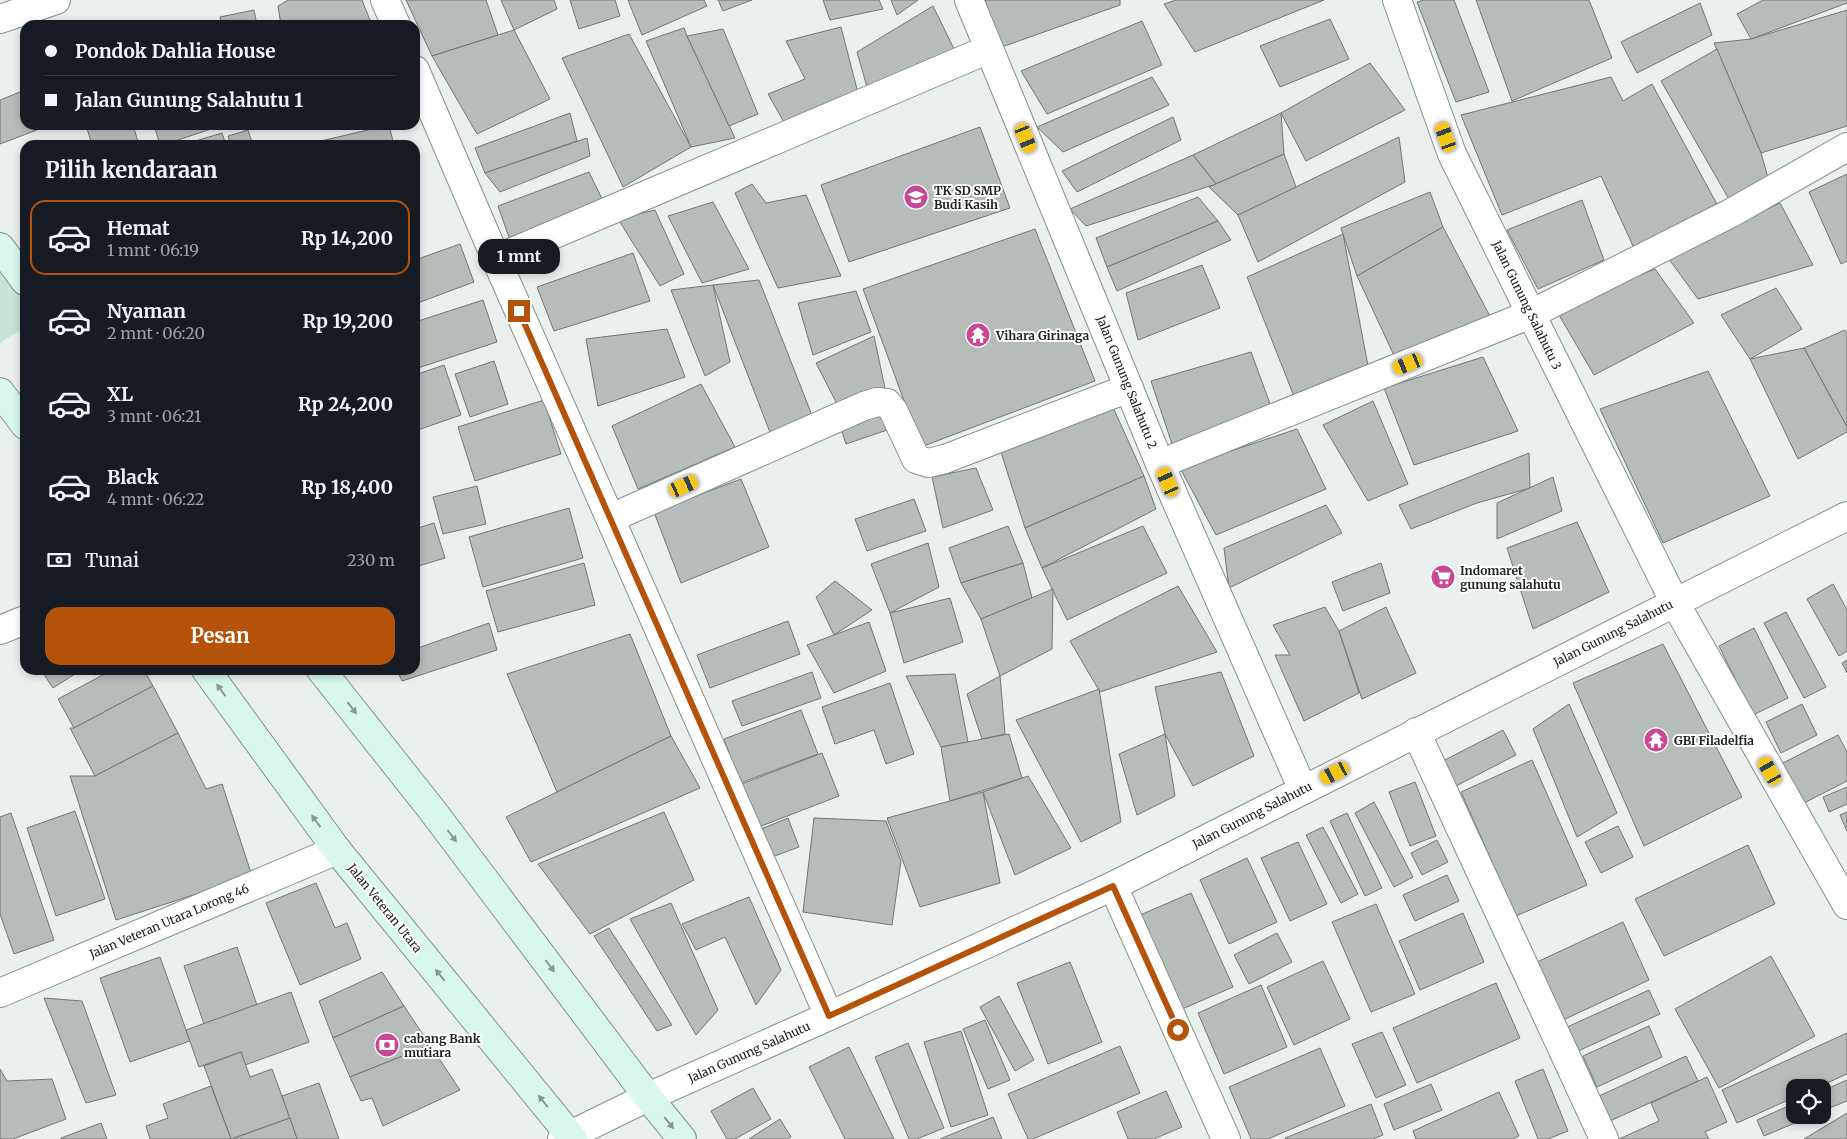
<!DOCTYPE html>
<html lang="id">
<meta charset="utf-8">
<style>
body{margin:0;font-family:Merriweather,serif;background:#242831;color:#f1f3f6;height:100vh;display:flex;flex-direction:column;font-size:19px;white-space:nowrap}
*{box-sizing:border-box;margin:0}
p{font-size:16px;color:#9ea1a6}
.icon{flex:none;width:28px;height:28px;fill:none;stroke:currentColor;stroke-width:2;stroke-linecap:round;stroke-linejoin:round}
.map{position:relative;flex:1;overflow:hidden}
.drawer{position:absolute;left:20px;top:140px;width:400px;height:535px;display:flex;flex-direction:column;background:#171b24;border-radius:15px;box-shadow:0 2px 8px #0003}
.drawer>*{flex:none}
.hud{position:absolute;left:20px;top:20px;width:400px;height:110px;border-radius:15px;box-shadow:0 2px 8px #0003;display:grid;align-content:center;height:110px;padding:0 25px;background:#171b24}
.tools{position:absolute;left:1786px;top:1079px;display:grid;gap:10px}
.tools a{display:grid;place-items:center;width:45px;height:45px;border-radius:10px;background:#171b24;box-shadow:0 2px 8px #0003;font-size:25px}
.end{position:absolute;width:22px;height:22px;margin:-11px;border:6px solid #b45309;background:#fff;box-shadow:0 0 0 2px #fff}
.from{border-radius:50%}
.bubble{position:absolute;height:35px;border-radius:15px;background:#171b24;box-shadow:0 2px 8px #0003;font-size:16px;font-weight:700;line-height:35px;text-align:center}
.car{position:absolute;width:15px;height:30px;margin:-15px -8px;border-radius:6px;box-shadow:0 0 4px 1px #0007;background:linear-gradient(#f5c518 24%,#345 0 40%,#f5c518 0 76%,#345 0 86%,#f5c518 0)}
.hud b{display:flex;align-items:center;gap:18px;height:48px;font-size:19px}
.hud b+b{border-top:1px solid #363941}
.hud i{width:12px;height:12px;background:#f1f3f6}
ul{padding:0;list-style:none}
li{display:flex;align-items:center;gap:15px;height:75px;margin:0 10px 8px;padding:0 15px;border:2px solid transparent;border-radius:15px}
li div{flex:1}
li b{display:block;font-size:19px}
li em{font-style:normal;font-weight:700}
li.on{border-color:#b45309}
li>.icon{width:45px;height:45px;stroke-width:1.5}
h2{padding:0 25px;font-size:22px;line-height:60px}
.pay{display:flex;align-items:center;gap:12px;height:55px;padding:0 25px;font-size:19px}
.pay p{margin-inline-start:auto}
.cta{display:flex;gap:10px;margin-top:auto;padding:10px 25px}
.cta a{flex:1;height:58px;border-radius:15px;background:#b45309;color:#fff;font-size:20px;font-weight:700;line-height:58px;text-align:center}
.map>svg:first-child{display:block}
.green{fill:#c7e3d6}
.building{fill:#b6bcb9;stroke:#717774}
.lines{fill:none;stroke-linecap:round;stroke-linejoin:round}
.minor-casing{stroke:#898f8c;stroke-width:30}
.tertiary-casing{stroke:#898f8c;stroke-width:30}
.secondary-casing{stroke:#898f8c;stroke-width:30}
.minor{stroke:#fff;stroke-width:28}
.tertiary{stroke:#fff;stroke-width:28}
.secondary{stroke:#d8f8ec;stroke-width:28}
.oneway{fill:#869891}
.route{stroke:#b45309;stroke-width:6}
.labels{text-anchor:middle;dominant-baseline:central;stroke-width:4;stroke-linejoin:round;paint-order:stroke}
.poi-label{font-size:12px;font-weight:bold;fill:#212322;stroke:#fff;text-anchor:start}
.street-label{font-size:12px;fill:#212322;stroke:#fff}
</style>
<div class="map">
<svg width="1847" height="1139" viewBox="0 0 1847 1139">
<rect width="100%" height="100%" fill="#e9f0ed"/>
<polygon class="green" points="0,265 25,298 25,327 0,343"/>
<g class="building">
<polygon points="288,0 362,0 372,25 281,25 278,6"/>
<polygon points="406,0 486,0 498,35 432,56"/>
<polygon points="501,0 554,0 557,9 514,30"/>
<polygon points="570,0 615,0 620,16 579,29"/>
<polygon points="628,0 704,0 707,6 642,35"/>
<polygon points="718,0 752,0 723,11"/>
<polygon points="823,0 879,0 883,9 830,20"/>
<polygon points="891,0 918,0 897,15"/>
<polygon points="985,0 1120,0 1120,5 999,48"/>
<polygon points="1176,0 1324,0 1195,52 1164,4"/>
<polygon points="1424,0 1454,0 1489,92 1456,102 1417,2"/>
<polygon points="1476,0 1589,0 1612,58 1512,101"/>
<polygon points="1763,0 1847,0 1847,3 1751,39 1737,14"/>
<polygon points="1700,3 1712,35 1637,73 1621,42"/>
<polygon points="933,6 956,53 869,94 857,52"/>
<polygon points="254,10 257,25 222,25 220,17"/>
<polygon points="1847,10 1847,126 1761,153 1714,43 1751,39"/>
<polygon points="1330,19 1349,59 1280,87 1260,46"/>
<polygon points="1142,21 1162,65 1047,114 1021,71"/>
<polygon points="841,27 858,93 786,126 768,94 805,79 786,41"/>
<polygon points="684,28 687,36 735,138 691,147 646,41"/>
<polygon points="723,29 758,114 729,126 687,36"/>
<polygon points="514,30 550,99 477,134 432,56"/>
<polygon points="629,34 691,147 623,187 562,58"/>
<polygon points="1717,49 1761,153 1769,181 1730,201 1661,81"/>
<polygon points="1370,63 1405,110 1306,161 1281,113"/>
<polygon points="1152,77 1169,105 1063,152 1037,127"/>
<polygon points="1611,77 1623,101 1652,84 1719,208 1633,246 1601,176 1502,215 1461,115"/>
<polygon points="25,90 25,125 41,125 42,128 0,144 0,100"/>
<polygon points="570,113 577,141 485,173 475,148"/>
<polygon points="1281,113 1284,154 1216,184 1193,155"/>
<polygon points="1173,117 1181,140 1077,192 1062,171"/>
<polygon points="86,125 133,125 139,145 92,145"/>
<polygon points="154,125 223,125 163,145 160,145"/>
<polygon points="241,125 256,125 242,128"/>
<polygon points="389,125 394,145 304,145"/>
<polygon points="980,127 1010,208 849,262 821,185"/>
<polygon points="248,130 253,145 231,145 228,136"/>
<polygon points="222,133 226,145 182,145"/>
<polygon points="1399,137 1405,182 1258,262 1238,215"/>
<polygon points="587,138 590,156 500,192 485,173"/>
<polygon points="1284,154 1296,187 1238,215 1209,187"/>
<polygon points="1193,155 1216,184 1086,226 1070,209"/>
<polygon points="589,172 607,209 511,243 498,206"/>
<polygon points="1847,174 1847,261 1841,264 1809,192"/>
<polygon points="752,184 766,203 806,195 841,276 778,288 735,193"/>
<polygon points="1430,192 1443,227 1357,276 1341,228"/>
<polygon points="1198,197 1218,221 1107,267 1096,238"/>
<polygon points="1582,200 1604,260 1538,289 1507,230"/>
<polygon points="713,202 749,269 702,283 668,216"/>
<polygon points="1780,203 1813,265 1698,299 1666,255"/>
<polygon points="655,210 684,274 660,286 618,219"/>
<polygon points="1218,221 1231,240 1117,291 1107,267"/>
<polygon points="1443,227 1493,322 1398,364 1357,276"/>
<polygon points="1035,229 1095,381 921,447 863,289"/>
<polygon points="1343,234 1369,371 1297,404 1247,277"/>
<polygon points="460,244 474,282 415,304 415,260"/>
<polygon points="633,253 650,301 554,331 537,287"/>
<polygon points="1202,265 1220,308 1138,340 1126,293"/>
<polygon points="1655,269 1694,323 1594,375 1556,310"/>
<polygon points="759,280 815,423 771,435 713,285"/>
<polygon points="713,285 730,362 705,376 671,290"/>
<polygon points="1776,288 1802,329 1750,359 1721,315"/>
<polygon points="856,291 871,332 813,355 798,303"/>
<polygon points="483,300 497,342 415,369 415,322"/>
<polygon points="667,329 685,377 598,406 586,339"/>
<polygon points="1845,330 1847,334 1847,427 1804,348"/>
<polygon points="874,336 886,393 838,406 816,363"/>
<polygon points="1804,348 1847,427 1847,432 1798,459 1750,359"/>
<polygon points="1251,352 1273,412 1173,447 1151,381"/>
<polygon points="1483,357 1518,431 1414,465 1384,388"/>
<polygon points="494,361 508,404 470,417 455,374"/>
<polygon points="444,365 461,415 415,431 415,375"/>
<polygon points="1708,371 1770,496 1663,543 1600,409"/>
<polygon points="701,384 735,447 638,489 612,426"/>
<polygon points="544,400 561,454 475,481 458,427"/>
<polygon points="1373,401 1408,484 1368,501 1323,425"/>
<polygon points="1112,405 1144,476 1025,528 999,446"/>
<polygon points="884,410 896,427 846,444 838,419"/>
<polygon points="1297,429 1326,489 1216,535 1180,468"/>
<polygon points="1529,453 1530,488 1477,503 1411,529 1399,505"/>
<polygon points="976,468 993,510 943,528 932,477"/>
<polygon points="1144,476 1156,509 1042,568 1025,528"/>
<polygon points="1553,477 1562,511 1497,539 1497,503"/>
<polygon points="741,479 769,547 681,583 654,512"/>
<polygon points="477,486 486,524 443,534 433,497"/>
<polygon points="914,499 926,531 867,551 855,519"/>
<polygon points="1326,505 1342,533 1229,588 1224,548"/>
<polygon points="569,508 583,558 483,587 469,537"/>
<polygon points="1577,522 1609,592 1533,629 1507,548"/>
<polygon points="434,523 445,558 415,567 415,529"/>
<polygon points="1008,526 1023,563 961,583 949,548"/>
<polygon points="1143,526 1167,573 1067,620 1042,568"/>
<polygon points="928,543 939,587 890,613 871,564"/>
<polygon points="584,563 595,605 498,632 486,591"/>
<polygon points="1023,563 1032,598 981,619 961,583"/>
<polygon points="1381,563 1390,593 1343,611 1332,582"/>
<polygon points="835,581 872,610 834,635 816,597"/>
<polygon points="1833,584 1847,610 1847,651 1839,656 1807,599"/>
<polygon points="1178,586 1217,652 1100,692 1070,641"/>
<polygon points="1053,589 1052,649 1000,676 981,619"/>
<polygon points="950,598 963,642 904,663 890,613"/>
<polygon points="1325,607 1339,631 1359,693 1304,721 1275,655 1290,655 1273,625"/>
<polygon points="1386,607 1416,673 1362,699 1339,631"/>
<polygon points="1786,612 1826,687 1804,698 1764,623"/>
<polygon points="788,621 800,654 710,688 697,655"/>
<polygon points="869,622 886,671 834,693 807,645"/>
<polygon points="489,623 497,650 402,681 397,670 415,670 415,649"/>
<polygon points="1754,628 1788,698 1753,715 1719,646"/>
<polygon points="630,634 671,736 557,792 507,674"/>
<polygon points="1663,644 1742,797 1644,846 1573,683"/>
<polygon points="1847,660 1847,673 1842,663"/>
<polygon points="41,670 81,670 53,688"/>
<polygon points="112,670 144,670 153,686 74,728 58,699"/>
<polygon points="812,672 821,698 742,726 732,701"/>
<polygon points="1221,672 1254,756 1193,786 1165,734 1155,687"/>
<polygon points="955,674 968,742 941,747 906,676"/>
<polygon points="1000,676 1005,734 982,739 967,694"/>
<polygon points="890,683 914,754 886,764 874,730 835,744 822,707"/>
<polygon points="153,686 178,733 95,776 70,728 74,728"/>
<polygon points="1099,689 1121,822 1081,842 1016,720"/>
<polygon points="1569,704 1617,813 1577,837 1533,729"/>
<polygon points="1802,704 1817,735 1781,753 1766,722"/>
<polygon points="801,710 818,754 740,783 724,739"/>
<polygon points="1503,730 1516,755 1452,788 1439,763"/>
<polygon points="178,733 206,789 222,784 252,876 116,920 70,776 95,776"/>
<polygon points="1009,734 1022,778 950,801 941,747"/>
<polygon points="1165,734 1175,796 1137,815 1119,754"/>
<polygon points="1838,735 1847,752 1847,781 1802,804 1781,764"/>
<polygon points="671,736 700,788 531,862 506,817"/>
<polygon points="822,753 839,796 751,830 734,787"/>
<polygon points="1532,760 1587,885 1516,916 1461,792"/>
<polygon points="1028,776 1071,848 1015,875 983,792"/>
<polygon points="1415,782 1436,836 1410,846 1389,792"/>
<polygon points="1847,787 1847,804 1829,812 1823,797"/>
<polygon points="983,792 1000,883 920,907 887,818"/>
<polygon points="1374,802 1413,877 1394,887 1355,813"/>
<polygon points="75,811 105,899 56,916 27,828"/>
<polygon points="664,812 694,880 590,934 538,864"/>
<polygon points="1847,812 1847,831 1840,815"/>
<polygon points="11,813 54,940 14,954 0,914 0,817"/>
<polygon points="1347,813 1382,888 1365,896 1330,821"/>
<polygon points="788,818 799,847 772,857 761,829"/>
<polygon points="814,818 886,821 901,861 892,925 803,912"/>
<polygon points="1618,826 1633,857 1601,873 1585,842"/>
<polygon points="1323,827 1358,894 1341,903 1306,835"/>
<polygon points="1437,840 1448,862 1422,875 1411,853"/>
<polygon points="1298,842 1327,904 1290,921 1261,858"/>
<polygon points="1748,845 1775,904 1664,956 1635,899"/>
<polygon points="1247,858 1277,922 1229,944 1200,880"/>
<polygon points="1447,875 1459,901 1415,921 1403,895"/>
<polygon points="316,883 335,928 347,923 361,959 300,985 266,903"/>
<polygon points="1191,893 1233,987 1180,1010 1138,916"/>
<polygon points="749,897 781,970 756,1005 725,937 696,950 682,924"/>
<polygon points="671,903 718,1010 696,1035 630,919"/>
<polygon points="1376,904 1415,994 1371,1012 1332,922"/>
<polygon points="1463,913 1484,962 1420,990 1399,941"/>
<polygon points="1623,922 1649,980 1563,1020 1537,962"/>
<polygon points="609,928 672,1025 657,1031 594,936"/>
<polygon points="1277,933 1292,962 1249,984 1234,955"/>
<polygon points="237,947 257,1005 204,1024 184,966"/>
<polygon points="1771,956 1815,1036 1719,1088 1675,1009"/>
<polygon points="160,957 190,1041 130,1062 100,978"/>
<polygon points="1323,961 1350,1019 1294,1045 1267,987"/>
<polygon points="1070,962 1102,1042 1048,1064 1017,983"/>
<polygon points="382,972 404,1006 333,1038 319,1001"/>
<polygon points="1496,983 1520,1038 1417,1083 1393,1028"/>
<polygon points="1261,985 1287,1047 1224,1074 1198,1013"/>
<polygon points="1649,990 1660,1014 1578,1051 1567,1027"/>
<polygon points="291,992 309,1042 245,1065 241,1052 199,1067 186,1030"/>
<polygon points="999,996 1034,1060 1015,1071 980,1007"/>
<polygon points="44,998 82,1001 116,1095 86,1103"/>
<polygon points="404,1006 430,1045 350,1077 333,1038"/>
<polygon points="985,1020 1010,1080 988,1089 963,1029"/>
<polygon points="1649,1026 1662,1057 1597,1087 1583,1056"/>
<polygon points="961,1031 988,1115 951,1127 924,1042"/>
<polygon points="1382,1032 1406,1085 1376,1098 1352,1044"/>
<polygon points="1847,1033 1847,1074 1816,1088 1795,1088 1795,1097 1737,1123 1722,1090"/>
<polygon points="908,1043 944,1128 917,1139 909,1139 875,1057"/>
<polygon points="430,1045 460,1090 383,1126 372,1098 361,1101 350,1077"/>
<polygon points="1120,1046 1140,1093 1033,1139 1028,1139 1008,1094"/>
<polygon points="849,1047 894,1139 845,1139 809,1067"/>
<polygon points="1320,1048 1345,1106 1268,1139 1251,1139 1229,1087"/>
<polygon points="241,1052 250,1077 272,1069 290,1118 231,1139 204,1066"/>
<polygon points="1686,1056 1698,1081 1610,1121 1599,1096"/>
<polygon points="0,1069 7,1081 52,1079 66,1119 13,1139 0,1139"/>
<polygon points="1543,1069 1568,1131 1548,1139 1538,1139 1515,1081"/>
<polygon points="1707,1077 1727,1122 1705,1132 1709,1139 1619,1139 1659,1121 1651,1103"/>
<polygon points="1847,1080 1847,1101 1822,1111 1822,1091"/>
<polygon points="319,1083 339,1139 297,1139 282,1096"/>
<polygon points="1431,1084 1442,1110 1394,1130 1384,1104"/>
<polygon points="211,1086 231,1139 150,1139 146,1126 168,1118 163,1104"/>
<polygon points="753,1088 771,1119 735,1139 727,1139 711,1111"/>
<polygon points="1166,1091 1182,1127 1154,1139 1128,1139 1117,1112"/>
<polygon points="1499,1092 1519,1136 1513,1139 1416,1139 1413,1131"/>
<polygon points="1795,1103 1795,1115 1814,1115 1764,1136 1757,1120"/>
<polygon points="1371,1104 1383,1135 1373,1139 1286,1139 1285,1138"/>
<polygon points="1847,1113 1847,1139 1804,1139"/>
<polygon points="993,1117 1002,1139 940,1139"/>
<polygon points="290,1118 297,1139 232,1139"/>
<polygon points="780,1119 791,1137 787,1139 749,1139"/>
<polygon points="101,1123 107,1139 61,1139 61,1138"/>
</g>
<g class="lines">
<defs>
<g id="minor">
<polyline points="385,0 396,25"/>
<polyline points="969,0 1160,464 1303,790"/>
<polyline points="1397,0 1452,154 1531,314 1675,603 1847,905"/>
<polyline points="0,19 56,0"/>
<polyline points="415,70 496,259 829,1016"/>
<polyline points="496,259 989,49"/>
<polyline points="1160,464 1531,314 1731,213 1847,147"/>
<polyline points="611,518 864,406 877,402 887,403 893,410 916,459 928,463 945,459 1129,388"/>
<polyline points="0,630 25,620"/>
<polyline points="1416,732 1604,1139"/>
<polyline points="1113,886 1226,1139"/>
<polyline points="0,993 337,850"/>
</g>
<polyline id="tertiary" points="562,1139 648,1097 829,1016 1113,886 1847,516"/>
<g id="secondary">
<polyline points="0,247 25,281"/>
<polyline points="0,392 25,425"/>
<polyline points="206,670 337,850 573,1139"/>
<polyline points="321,670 432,810 648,1097 682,1139"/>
</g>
</defs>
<use href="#minor" class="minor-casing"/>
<use href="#tertiary" class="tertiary-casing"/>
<use href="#secondary" class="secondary-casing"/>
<use href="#minor" class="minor"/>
<use href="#tertiary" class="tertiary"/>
<use href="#secondary" class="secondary"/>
</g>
<defs><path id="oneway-solid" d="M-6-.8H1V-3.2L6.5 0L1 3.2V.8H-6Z" transform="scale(1.25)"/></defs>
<g class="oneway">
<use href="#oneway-solid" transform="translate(221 690) rotate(-126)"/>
<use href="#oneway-solid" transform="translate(352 708) rotate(52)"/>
<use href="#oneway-solid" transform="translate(316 821) rotate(-126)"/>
<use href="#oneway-solid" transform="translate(452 836) rotate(53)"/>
<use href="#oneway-solid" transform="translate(550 966) rotate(53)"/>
<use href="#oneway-solid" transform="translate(440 975) rotate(-129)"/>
<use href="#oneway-solid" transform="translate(543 1101) rotate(-129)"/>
<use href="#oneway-solid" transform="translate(669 1123) rotate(51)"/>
</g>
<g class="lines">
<polyline class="route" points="519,311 829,1016 1113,886 1178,1030"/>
</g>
<defs>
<symbol id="school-disc" viewBox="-11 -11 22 22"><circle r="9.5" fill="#c74896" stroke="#fff"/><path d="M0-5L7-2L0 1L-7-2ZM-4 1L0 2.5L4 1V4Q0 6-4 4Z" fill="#fff"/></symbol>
<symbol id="temple-disc" viewBox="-11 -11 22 22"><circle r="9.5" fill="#c74896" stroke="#fff"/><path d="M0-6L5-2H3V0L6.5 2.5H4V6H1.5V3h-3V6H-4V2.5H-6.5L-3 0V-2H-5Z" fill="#fff"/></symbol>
<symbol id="supermarket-disc" viewBox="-11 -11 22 22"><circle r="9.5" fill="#c74896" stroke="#fff"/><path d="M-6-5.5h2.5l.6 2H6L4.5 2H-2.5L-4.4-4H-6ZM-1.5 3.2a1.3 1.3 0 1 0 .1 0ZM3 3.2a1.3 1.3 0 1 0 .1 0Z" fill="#fff"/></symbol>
<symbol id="bank-disc" viewBox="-11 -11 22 22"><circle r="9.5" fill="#c74896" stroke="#fff"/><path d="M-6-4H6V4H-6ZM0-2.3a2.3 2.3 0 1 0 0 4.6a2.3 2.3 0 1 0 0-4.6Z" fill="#fff"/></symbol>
</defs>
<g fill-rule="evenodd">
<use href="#school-disc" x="902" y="183" width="28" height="28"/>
<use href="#temple-disc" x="964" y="321" width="28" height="28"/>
<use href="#supermarket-disc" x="1429" y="563" width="28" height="28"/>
<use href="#temple-disc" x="1642" y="726" width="28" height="28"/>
<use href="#bank-disc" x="373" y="1031" width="28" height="28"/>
</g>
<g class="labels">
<g class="poi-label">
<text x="934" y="190">TK SD SMP<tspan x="934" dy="14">Budi Kasih</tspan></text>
<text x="996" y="335">Vihara Girinaga</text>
<text x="1460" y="570">Indomaret<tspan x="1460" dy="14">gunung salahutu</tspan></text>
<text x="1674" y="740">GBI Filadelfia</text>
<text x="404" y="1038">cabang Bank<tspan x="404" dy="14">mutiara</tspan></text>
</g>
<g class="street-label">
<text transform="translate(1527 305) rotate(64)">Jalan Gunung Salahutu 3</text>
<text transform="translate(1127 382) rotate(68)">Jalan Gunung Salahutu 2</text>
<text transform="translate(1613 633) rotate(-27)">Jalan Gunung Salahutu</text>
<text transform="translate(1252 815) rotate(-27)">Jalan Gunung Salahutu</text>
<text transform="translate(385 908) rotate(51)">Jalan Veteran Utara</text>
<text transform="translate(169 921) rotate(-23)">Jalan Veteran Utara Lorong 46</text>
<text transform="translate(749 1052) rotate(-24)">Jalan Gunung Salahutu</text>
</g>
</g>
</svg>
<div class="tools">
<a><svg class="icon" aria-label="locate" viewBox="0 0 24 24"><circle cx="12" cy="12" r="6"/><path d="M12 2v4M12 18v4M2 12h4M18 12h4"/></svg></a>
</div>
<i class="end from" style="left:1178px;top:1030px"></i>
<i class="end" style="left:519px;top:311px"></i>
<div class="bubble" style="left:478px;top:239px;width:82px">1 mnt</div>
<i class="car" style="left:1446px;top:137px;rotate:340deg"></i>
<i class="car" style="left:1026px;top:138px;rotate:158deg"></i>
<i class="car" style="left:1408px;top:364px;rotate:248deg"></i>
<i class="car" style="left:1168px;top:482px;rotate:336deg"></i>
<i class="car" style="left:684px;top:486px;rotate:66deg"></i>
<i class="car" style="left:1770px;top:771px;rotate:330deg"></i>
<i class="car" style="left:1335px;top:773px;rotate:243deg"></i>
<div class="hud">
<b><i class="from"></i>Pondok Dahlia House</b>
<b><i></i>Jalan Gunung Salahutu 1</b>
</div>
<section class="drawer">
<h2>Pilih kendaraan</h2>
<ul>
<li class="on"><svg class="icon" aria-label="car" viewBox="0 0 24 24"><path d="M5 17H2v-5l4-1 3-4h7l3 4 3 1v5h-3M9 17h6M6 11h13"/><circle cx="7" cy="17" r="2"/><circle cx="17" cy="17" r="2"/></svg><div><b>Hemat</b><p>1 mnt · 06:19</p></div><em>Rp 14,200</em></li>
<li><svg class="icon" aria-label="car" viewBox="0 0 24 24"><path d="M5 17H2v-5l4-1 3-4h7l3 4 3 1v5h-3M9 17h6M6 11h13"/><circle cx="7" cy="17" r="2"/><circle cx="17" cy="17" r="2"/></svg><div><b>Nyaman</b><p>2 mnt · 06:20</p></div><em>Rp 19,200</em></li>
<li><svg class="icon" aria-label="car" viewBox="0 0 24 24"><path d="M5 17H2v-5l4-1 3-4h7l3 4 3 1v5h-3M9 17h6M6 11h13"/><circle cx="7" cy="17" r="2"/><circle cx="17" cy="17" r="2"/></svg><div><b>XL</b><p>3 mnt · 06:21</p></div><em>Rp 24,200</em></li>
<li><svg class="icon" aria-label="car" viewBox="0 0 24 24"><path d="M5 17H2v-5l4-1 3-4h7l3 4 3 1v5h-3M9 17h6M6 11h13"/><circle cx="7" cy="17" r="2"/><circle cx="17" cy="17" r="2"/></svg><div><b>Black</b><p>4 mnt · 06:22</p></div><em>Rp 18,400</em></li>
</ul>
<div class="pay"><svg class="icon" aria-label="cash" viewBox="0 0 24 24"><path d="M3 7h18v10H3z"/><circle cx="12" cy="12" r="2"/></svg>Tunai<p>230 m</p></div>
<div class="cta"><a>Pesan</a></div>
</section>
</div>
